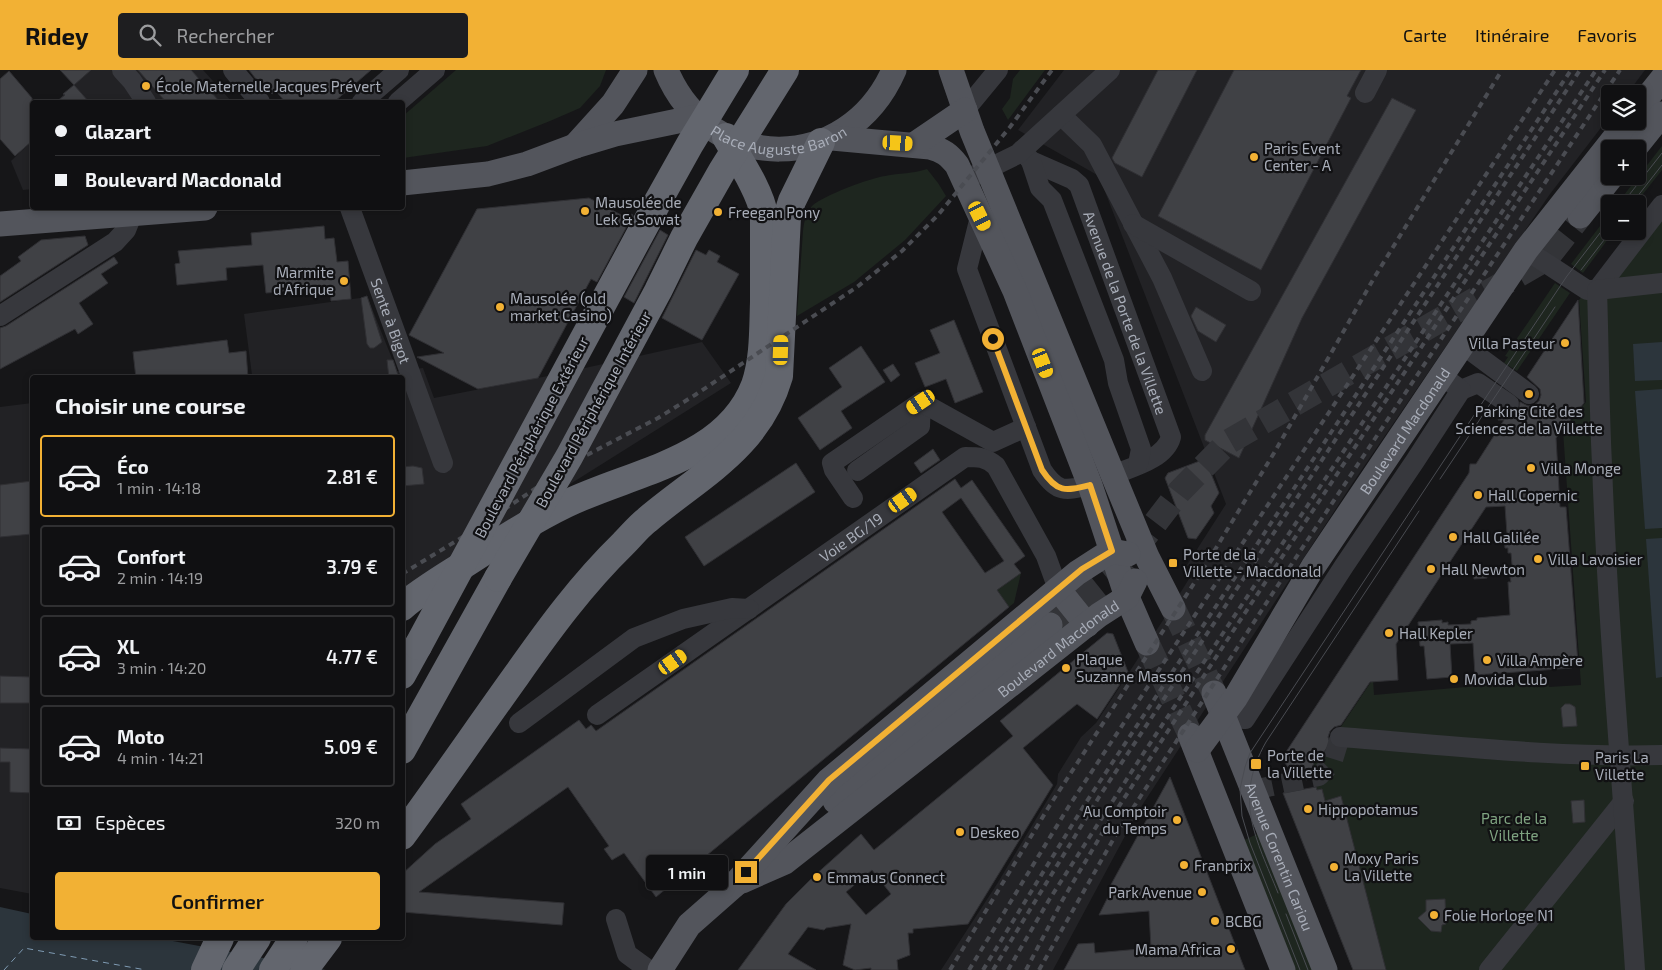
<!DOCTYPE html>
<html lang="fr">
<meta charset="utf-8">
<style>
body{margin:0;font-family:"Exo 2",sans-serif;background:#1e1e20;color:#f1f3f6;height:100vh;display:flex;flex-direction:column;font-size:19px;white-space:nowrap}
*{box-sizing:border-box;margin:0}
p{font-size:16px;color:#9c9d9f}
.icon{flex:none;width:28px;height:28px;fill:none;stroke:currentColor;stroke-width:2;stroke-linecap:round;stroke-linejoin:round}
.map{position:relative;flex:1;overflow:hidden}
.side{position:absolute;left:30px;top:305px;width:375px;height:565px;display:flex;flex-direction:column;background:#101012;border-radius:5px;box-shadow:0 2px 8px #0003,0 0 0 1px #303032}
.side>*{flex:none}
.hud{position:absolute;left:30px;top:30px;width:375px;height:110px;border-radius:5px;box-shadow:0 2px 8px #0003,0 0 0 1px #303032;display:grid;align-content:center;height:110px;padding:0 25px;background:#101012}
.fabs{position:absolute;left:1601px;top:15px;display:grid;gap:10px}
.fabs a{display:grid;place-items:center;width:45px;height:45px;border-radius:5px;background:#101012;box-shadow:0 2px 8px #0003,0 0 0 1px #303032;font-size:25px}
.end{position:absolute;width:22px;height:22px;margin:-11px;border:6px solid #f2b134;background:#111;box-shadow:0 0 0 2px #111}
.from{border-radius:50%}
.bubble{position:absolute;height:35px;border-radius:5px;background:#101012;box-shadow:0 2px 8px #0003,0 0 0 1px #303032;font-size:16px;font-weight:600;line-height:35px;text-align:center}
.car{position:absolute;width:15px;height:30px;margin:-15px -8px;border-radius:6px;box-shadow:0 0 4px 1px #0007;background:linear-gradient(#f5c518 24%,#345 0 40%,#f5c518 0 76%,#345 0 86%,#f5c518 0)}
.hud b{display:flex;align-items:center;gap:18px;height:48px;font-size:19px}
.hud b+b{border-top:1px solid #303032}
.hud i{width:12px;height:12px;background:#f1f3f6}
ul{padding:0;list-style:none}
li{display:flex;align-items:center;gap:15px;height:82px;margin:0 10px 8px;padding:0 15px;border:2px solid #303032;border-radius:5px}
li div{flex:1}
li b{display:block;font-size:19px}
li em{font-style:normal;font-weight:600}
li.on{border-color:#f2b134}
li>.icon{width:45px;height:45px;stroke-width:1.5}
h2{padding:0 25px;font-size:22px;line-height:60px}
.pay{display:flex;align-items:center;gap:12px;height:55px;padding:0 25px;font-size:19px}
.pay p{margin-inline-start:auto}
.primary-button{display:flex;gap:10px;margin-top:auto;padding:10px 25px}
.primary-button a{flex:1;height:58px;border-radius:5px;background:#f2b134;color:#111;font-size:20px;font-weight:600;line-height:58px;text-align:center}
header{display:flex;align-items:center;gap:30px;box-sizing:border-box;height:70px;padding:0 25px;background:#f2b134;color:#111}
header strong{font-size:24px}
nav{display:flex;gap:28px;margin-inline-start:auto;font-size:18px}
.search{width:350px;height:45px;background:#1e1e20;display:flex;align-items:center;gap:12px;box-sizing:border-box;padding:0 18px;border-radius:5px;color:#9c9d9f;font-size:19px}
.map>svg:first-child{display:block}
.built{fill:#222225}
.green{fill:#1e261f}
.water{fill:#2c353c}
.lines{fill:none;stroke-linecap:round;stroke-linejoin:round}
.ferry{stroke:#7f9bb3;stroke-width:1;stroke-dasharray:6 5;stroke-linecap:butt}
.building{fill:#404145;stroke:#303034;fill-rule:evenodd}
.minor-tunnel{stroke:#333438;stroke-width:20;stroke-dasharray:20 10;stroke-linecap:butt}
.major-tunnel{stroke:#333438;stroke-width:25;stroke-dasharray:25 12;stroke-linecap:butt}
.minor{stroke:#37383d;stroke-width:20}
.major{stroke:#53555c;stroke-width:25}
.highway{stroke:#63666e;stroke-width:28}
.tram{stroke:#4a4c52;stroke-width:1}
.rail{stroke:#4a4c52;stroke-width:4;stroke-dasharray:6 5;stroke-linecap:butt}
.highway-bridge{stroke:#63666e;stroke-width:28}
.route{stroke:#f2b134;stroke-width:6}
.poi-dot{fill:#f2b134;stroke:#111113;stroke-width:2}
.labels{text-anchor:middle;dominant-baseline:central;stroke-width:4.5;stroke-linejoin:round;paint-order:stroke}
.poi-label{font-size:15px;fill:#a8adb8;stroke:#111113;text-anchor:start}
.street-label{font-size:15px;fill:#a8adb8;stroke:#111113}
.park-label{font-size:15px;fill:#7fa381;stroke:#111113}
</style>
<header>
<strong>Ridey</strong>
<div class="search"><svg class="icon" aria-label="search" viewBox="0 0 24 24"><circle cx="10" cy="10" r="6"/><path d="M15 15l6 6"/></svg>Rechercher</div>
<nav><a>Carte</a><a>Itinéraire</a><a>Favoris</a></nav>
</header>
<div class="map">
<svg width="1662" height="900" viewBox="0 0 1662 900">
<rect width="100%" height="100%" fill="#161618"/>
<g class="built">
<polygon points="61,0 203,0 232,32 56,32 74,15"/>
<polygon points="1064,0 1645,0 1627,24 1610,24 1610,46 1550,124 1352,414 1139,740 1053,900 941,900 997,814 1057,714 1058,704 1081,667 1096,653 1169,541 1192,504 1187,495 1226,434 1099,106 1018,60"/>
<polygon points="32,71 32,119 23,120 11,91"/>
<polygon points="365,221 397,301 423,298 434,328 558,304 702,272 731,313 403,519 402,308 236,308 252,305 244,244 367,227"/>
<polygon points="32,333 32,824 0,818 0,337"/>
</g>
<g class="green">
<polygon points="456,0 606,0 600,16 580,38 550,51 487,76 403,88 403,46"/>
<polygon points="1020,0 1045,0 1008,50 1002,39 1010,28 1013,9"/>
<polygon points="1662,76 1662,100 1635,134 1617,134"/>
<path d="M 927,99 L 938,113 L 946,126 L 905,170 L 854,212 L 797,246 L 803,161 C 804,152 806,143 812,136 C 822,126 870,108 885,106 C 899,103 913,104 927,99 Z"/>
<path d="M 1662,125 L 1662,900 L 1386,900 L 1341,726 L 1325,731 L 1322,719 L 1317,720 C 1310,702 1310,700 1316,681 L 1322,685 L 1373,609 L 1374,625 L 1547,610 L 1549,617 L 1581,615 L 1563,361 L 1586,332 L 1579,230 L 1599,207 Z"/>
<polygon points="1610,143 1610,161 1614,161 1583,203 1571,194"/>
<polygon points="1555,213 1570,223 1517,301 1504,293 1508,287 1505,286"/>
<polygon points="1021,503 1014,533 1009,537 997,520"/>
<polygon points="1264,761 1319,900 1291,900 1242,771"/>
</g>
<g class="water">
<polygon points="1662,272 1662,310 1635,311 1633,274"/>
<polygon points="1662,319 1662,458 1645,459 1635,321"/>
<polygon points="1662,468 1662,607 1656,608 1646,469"/>
<polygon points="0,837 32,844 32,868 157,868 326,900 0,900"/>
</g>
<g class="lines">
<polyline class="ferry" points="4,900 24,878 146,900"/>
</g>
<g class="building">
<polygon points="60,0 91,0 74,15"/>
<polygon points="138,0 191,0 220,32 166,32"/>
<polygon points="249,0 371,0 334,32 285,32 276,21 272,24 264,16 262,17"/>
<polygon points="1158,0 1197,0 1142,107 1115,93 1112,88"/>
<polygon points="1234,0 1361,0 1347,26 1351,28 1261,200 1158,146"/>
<polygon points="9,1 32,28 32,71 15,86 0,69 0,9"/>
<polygon points="74,15 89,32 56,32 65,25 63,24"/>
<polygon points="1392,28 1416,40 1302,248 1239,388 1205,370 1205,365"/>
<polygon points="589,128 625,147 627,142 633,145 597,212 591,209 538,308 478,319 417,287 444,283 409,265 477,139"/>
<polygon points="324,156 325,169 334,168 337,192 348,191 351,229 331,231 330,218 266,223 263,195 226,198 227,210 177,215 175,194 180,193 178,181 252,175 251,163"/>
<polygon points="660,160 668,165 634,233 624,227"/>
<polygon points="85,166 88,175 0,232 0,206 21,191 18,187 41,170"/>
<polygon points="696,180 706,185 709,180 720,186 717,192 739,204 702,270 662,248"/>
<polygon points="114,187 118,193 101,204 108,213 79,233 93,254 78,264 75,259 0,299 0,258 6,256"/>
<polygon points="367,226 382,272 374,278 370,278 367,274 361,228"/>
<polygon points="1578,230 1584,333 1556,368 1560,437 1566,437 1578,594 1572,595 1572,598 1475,605 1473,573 1450,574 1452,607 1427,609 1424,576 1420,576 1418,552 1442,550 1442,553 1448,552 1448,555 1471,554 1471,551 1477,550 1477,548 1510,545 1508,512 1511,512 1510,507 1513,506 1511,483 1508,483 1508,478 1505,478 1504,464 1507,464 1505,436 1486,437 1396,574 1398,610 1370,612 1341,655 1334,657 1330,661 1328,667 1330,673 1322,685 1318,683 1307,710 1291,701 1285,693 1284,685 1469,403 1470,394 1476,394 1504,350 1498,350 1502,344 1508,346 1514,345 1519,340 1520,332 1528,336 1534,335 1539,331 1541,325 1540,319 1527,307"/>
<polygon points="1196,237 1226,255 1216,272 1198,261 1191,246"/>
<polygon points="954,250 983,322 955,333 946,309 925,317 915,293 940,283 930,260"/>
<polygon points="227,270 229,283 246,281 248,308 136,308 133,282"/>
<polygon points="861,276 885,312 841,341 852,358 820,380 798,348 842,317 829,298"/>
<polygon points="387,290 393,290 399,308 389,308"/>
<polygon points="893,294 900,305 891,312 883,300"/>
<polygon points="933,379 940,390 921,403 914,393"/>
<polygon points="1205,389 1219,423 1211,436 1214,443 1196,469 1188,468 1165,408 1168,403"/>
<polygon points="796,393 815,422 704,496 685,467"/>
<polygon points="413,396 422,398 424,414 402,416 402,397"/>
<path d="M 955,409 L 961,418 L 972,410 L 1025,486 L 1014,494 L 1021,503 L 997,520 L 1009,537 L 656,827 L 624,783 L 612,790 L 604,779 L 609,776 L 568,717 L 419,822 L 564,833 L 562,855 L 402,842 L 402,804 L 435,774 L 471,749 L 461,734 L 579,650 L 586,659 L 591,655 L 596,661 ZM 961,428 L 1004,491 L 985,503 L 942,442 Z"/>
<polygon points="32,411 32,464 0,467 0,415"/>
<polygon points="1473,496 1486,496 1487,508 1474,509"/>
<path d="M 1107,563 L 1113,564 L 1128,602 L 1097,649 L 1077,634 L 1023,678 L 1053,715 L 968,854 L 913,859 L 913,863 L 908,863 L 910,885 L 897,890 L 898,900 L 871,900 L 871,898 L 855,900 L 843,895 L 851,854 L 826,858 L 824,860 L 808,857 L 788,884 L 816,900 L 738,900 L 786,834 L 813,807 L 861,764 L 874,780 L 1013,666 L 1000,651 ZM 872,800 L 891,824 L 866,845 L 846,822 Z"/>
<polygon points="0,606 32,607 32,633 0,633"/>
<polygon points="1565,634 1570,634 1575,637 1577,656 1563,657 1561,638"/>
<polygon points="0,678 32,679 32,723 10,722 10,692 0,692"/>
<polygon points="1170,707 1245,900 1064,900 1078,874 1094,873 1095,883 1151,878 1149,841 1099,845 1112,819 1108,820"/>
<polygon points="1316,717 1317,720 1322,719 1325,731 1341,726 1386,900 1353,900 1283,723"/>
<polygon points="1584,730 1585,752 1573,753 1571,731"/>
<polygon points="1445,829 1446,854 1442,855 1441,862 1431,861 1418,848 1426,841 1426,830"/>
</g>
<g class="lines">
<polyline class="minor-tunnel" points="1253,720 1319,706 1332,693 1340,667"/>
<g class="major-tunnel">
<polyline points="1173,538 1214,623"/>
<polyline points="1050,555 1120,499 1179,422 1228,372 1546,189 1580,146"/>
<polyline points="1147,573 1189,662"/>
</g>
<g class="minor">
<polyline points="122,0 132,11 146,32"/>
<polyline points="233,0 260,32"/>
<polyline points="1365,23 1377,0"/>
<polyline points="362,32 399,0"/>
<polyline points="398,32 435,0"/>
<polyline points="965,40 998,0"/>
<polyline points="1061,45 1092,75 1162,208 1202,301"/>
<path id="s1" d="M 1022,80 L 1031,91 L 1072,109 L 1079,115 L 1171,367 C 1165,389 1132,397 1113,405"/>
<polyline points="1031,91 1040,118 1052,130 1114,290 1118,313 1141,379 1138,394"/>
<polyline points="975,105 1018,84 1110,0"/>
<path id="s2" d="M 350,138 L 443,393"/>
<path d="M 980,147 L 967,199 L 1042,400 C 1057,423 1065,421 1090,415"/>
<polyline points="1133,154 1251,221"/>
<polyline points="1526,180 1587,220 1597,220 1662,135"/>
<polyline points="0,246 115,172 126,160 132,145"/>
<polyline points="1463,275 1529,324"/>
<polyline points="1461,320 1478,313 1509,334"/>
<polyline points="857,401 920,356 921,332"/>
<polyline points="853,428 834,400 832,393 921,332 993,372 1026,357"/>
<path id="s3" d="M 597,645 L 965,387 C 978,387 986,387 996,396 L 1046,486 L 1058,519"/>
<polyline points="1224,646 1245,649 1344,496 1415,391 1461,320 1442,306"/>
<polyline points="519,653 634,568 683,549 732,538 749,539"/>
<path d="M 1340,667 C 1447,675 1554,688 1662,685"/>
<polyline points="616,849 627,884 649,900"/>
<polyline points="1489,900 1624,731"/>
<path d="M 1635,900 C 1624,731 1608,563 1602,394 C 1599,336 1599,278 1597,220 L 1662,213"/>
</g>
<g class="major">
<path id="s4" d="M 666,0 C 710,106 848,105 894,0"/>
<polyline points="951,0 972,61 1113,405 1147,487 1173,538"/>
<polyline points="1638,39 1662,9"/>
<path d="M 832,68 L 930,77 C 943,80 949,85 957,95 L 1015,221 L 1090,415 L 1127,527 L 1147,573"/>
<polyline points="915,74 965,40"/>
<polyline points="575,76 613,34 635,0"/>
<polyline points="1634,79 1662,44"/>
<polyline points="402,113 488,104 527,94 575,76 615,64 697,47"/>
<polyline points="1580,146 1612,106"/>
<polyline points="0,154 205,138"/>
<polyline points="1058,519 1087,555"/>
<path id="s5" d="M 1214,623 L 1325,900"/>
<polyline points="1190,665 1283,900"/>
<path id="s6" d="M 1197,680 L 1236,627 L 1313,497 L 1526,180 L 1628,51"/>
<polyline points="835,731 1050,555"/>
<path id="s7" d="M 742,811 L 785,792 L 1099,545 L 1127,527 L 1135,511"/>
<polyline points="734,815 829,710 1077,503 1111,481 1128,484"/>
<polyline points="660,900 689,855 747,804"/>
</g>
<g class="highway">
<path d="M 402,537 C 423,519 448,505 471,490 C 502,470 533,450 566,434 C 631,402 726,391 755,315 C 764,289 763,259 764,232 C 764,203 764,174 764,145 C 761,122 738,88 726,67"/>
<polyline points="402,605 418,576"/>
<polyline points="402,680 498,508"/>
<path d="M 402,766 C 441,713 478,659 516,606 C 549,559 582,514 623,474 C 631,466 638,457 647,450 C 700,405 758,378 779,306 L 787,147 L 792,131 L 821,72"/>
<polyline points="205,900 220,868"/>
<polyline points="236,900 257,868"/>
<polyline points="273,900 294,868"/>
<polyline points="304,900 328,868"/>
</g>
<g class="tram">
<polyline points="1633,132 1662,95"/>
<polyline points="1622,134 1662,83"/>
<polyline points="1581,200 1611,161"/>
<polyline points="1440,409 1555,237"/>
<path d="M 1278,823 C 1256,768 1233,730 1266,672 L 1419,441"/>
<polyline points="1286,844 1308,900"/>
<polyline points="1300,900 1250,773 1242,746 1240,719 1245,697 1250,683 1502,303 1567,206 1610,150"/>
</g>
<g class="rail">
<polyline points="402,504 466,465 581,388 658,348 695,325 857,217 902,181 938,145 1010,57 1052,0"/>
<polyline points="950,900 1050,735 1202,501 1274,383 1374,208 1502,0"/>
<polyline points="969,900 1069,736 1555,0"/>
<polyline points="983,900 1085,734 1571,0"/>
<polyline points="993,900 1099,727 1580,0"/>
<polyline points="1008,900 1049,830 1143,684 1596,0"/>
<polyline points="1026,900 1062,831 1110,750 1237,555 1605,0"/>
<polyline points="1039,900 1118,761 1295,489 1620,0"/>
</g>
<g class="highway-bridge">
<polyline points="498,508 569,387 658,221 684,168 722,101 785,0"/>
<polyline points="418,576 657,133 690,74 735,0"/>
</g>
</g>
<g class="lines">
<path class="route" d="M 746,802 L 829,710 L 1058,519 L 1082,499 L 1112,481 L 1090,415 C 1065,421 1057,423 1042,400 L 993,269"/>
</g>
<g class="poi-dot">
<circle cx="146" cy="16" r="5"/>
<circle cx="1254" cy="87" r="5"/>
<circle cx="585" cy="141" r="5"/>
<circle cx="718" cy="142" r="5"/>
<circle cx="344" cy="211" r="5"/>
<circle cx="500" cy="237" r="5"/>
<circle cx="1565" cy="273" r="5"/>
<circle cx="1529" cy="324" r="5"/>
<circle cx="1531" cy="398" r="5"/>
<circle cx="1478" cy="425" r="5"/>
<circle cx="1453" cy="467" r="5"/>
<circle cx="1538" cy="489" r="5"/>
<rect x="1168" y="488" width="10" height="10" rx="2.5"/>
<circle cx="1431" cy="499" r="5"/>
<circle cx="1389" cy="563" r="5"/>
<circle cx="1487" cy="590" r="5"/>
<circle cx="1066" cy="598" r="5"/>
<circle cx="1454" cy="609" r="5"/>
<rect x="1250" y="688" width="12" height="12" rx="2.5"/>
<rect x="1580" y="691" width="10" height="10" rx="2.5"/>
<circle cx="1308" cy="739" r="5"/>
<circle cx="1177" cy="750" r="5"/>
<circle cx="960" cy="762" r="5"/>
<circle cx="1184" cy="795" r="5"/>
<circle cx="1334" cy="797" r="5"/>
<circle cx="817" cy="807" r="5"/>
<circle cx="1202" cy="822" r="5"/>
<circle cx="1434" cy="845" r="5"/>
<circle cx="1215" cy="851" r="5"/>
<circle cx="1231" cy="879" r="5"/>
</g>
<g class="labels">
<g class="poi-label">
<text x="156" y="16">École Maternelle Jacques Prévert</text>
<text x="1264" y="78">Paris Event<tspan x="1264" dy="17">Center - A</tspan></text>
<text x="595" y="132">Mausolée de<tspan x="595" dy="17">Lek &amp; Sowat</tspan></text>
<text x="728" y="142">Freegan Pony</text>
<text x="334" y="202" text-anchor="end">Marmite<tspan x="334" dy="17">d'Afrique</tspan></text>
<text x="510" y="228">Mausolée (old<tspan x="510" dy="17">market Casino)</tspan></text>
<text x="1555" y="273" text-anchor="end">Villa Pasteur</text>
<text x="1529" y="341" text-anchor="middle">Parking Cité des<tspan x="1529" dy="17">Sciences de la Villette</tspan></text>
<text x="1541" y="398">Villa Monge</text>
<text x="1488" y="425">Hall Copernic</text>
<text x="1463" y="467">Hall Galilée</text>
<text x="1183" y="484">Porte de la<tspan x="1183" dy="17">Villette - Macdonald</tspan></text>
<text x="1548" y="489">Villa Lavoisier</text>
<text x="1441" y="499">Hall Newton</text>
<text x="1399" y="563">Hall Kepler</text>
<text x="1076" y="589">Plaque<tspan x="1076" dy="17">Suzanne Masson</tspan></text>
<text x="1497" y="590">Villa Ampère</text>
<text x="1464" y="609">Movida Club</text>
<text x="1267" y="685">Porte de<tspan x="1267" dy="17">la Villette</tspan></text>
<text x="1595" y="687">Paris La<tspan x="1595" dy="17">Villette</tspan></text>
<text x="1318" y="739">Hippopotamus</text>
<text x="1167" y="741" text-anchor="end">Au Comptoir<tspan x="1167" dy="17">du Temps</tspan></text>
<text x="970" y="762">Deskeo</text>
<text x="1344" y="788">Moxy Paris<tspan x="1344" dy="17">La Villette</tspan></text>
<text x="1194" y="795">Franprix</text>
<text x="827" y="807">Emmaus Connect</text>
<text x="1192" y="822" text-anchor="end">Park Avenue</text>
<text x="1444" y="845">Folie Horloge N1</text>
<text x="1225" y="851">BCBG</text>
<text x="1221" y="879" text-anchor="end">Mama Africa</text>
</g>
<g class="street-label">
<text stroke="none"><textPath href="#s4" startOffset="146">Place Auguste Baron</textPath></text>
<text stroke="none"><textPath href="#s1" startOffset="204">Avenue de la Porte de la Villette</textPath></text>
<text stroke="none"><textPath href="#s2" startOffset="120">Sente à Bigot</textPath></text>
<text transform="translate(593 339) rotate(-61)">Boulevard Périphérique Intérieur</text>
<text stroke="none"><textPath href="#s6" startOffset="381">Boulevard Macdonald</textPath></text>
<text transform="translate(531 367) rotate(-62)">Boulevard Périphérique Extérieur</text>
<text stroke="none"><textPath href="#s3" startOffset="310">Voie BG/19</textPath></text>
<text stroke="none"><textPath href="#s7" startOffset="394">Boulevard Macdonald</textPath></text>
<text stroke="none"><textPath href="#s5" startOffset="176">Avenue Corentin Cariou</textPath></text>
</g>
<g class="park-label">
<text x="1514" y="748">Parc de la<tspan x="1514" dy="17">Villette</tspan></text>
</g>
</g>
</svg>
<div class="fabs">
<a><svg class="icon" aria-label="layers" viewBox="0 0 24 24"><path d="M12 4l9 5-9 5-9-5zM3 14l9 5 9-5"/></svg></a>
<a>+</a>
<a>−</a>
</div>
<i class="end from" style="left:993px;top:269px"></i>
<i class="end" style="left:746px;top:802px"></i>
<div class="bubble" style="left:646px;top:785px;width:82px">1 min</div>
<i class="car" style="left:898px;top:73px;rotate:93deg"></i>
<i class="car" style="left:980px;top:146px;rotate:154deg"></i>
<i class="car" style="left:781px;top:280px;rotate:2deg"></i>
<i class="car" style="left:1043px;top:293px;rotate:159deg"></i>
<i class="car" style="left:921px;top:332px;rotate:236deg"></i>
<i class="car" style="left:903px;top:430px;rotate:55deg"></i>
<i class="car" style="left:673px;top:592px;rotate:55deg"></i>
<div class="hud">
<b><i class="from"></i>Glazart</b>
<b><i></i>Boulevard Macdonald</b>
</div>
<section class="side">
<h2>Choisir une course</h2>
<ul>
<li class="on"><svg class="icon" aria-label="car" viewBox="0 0 24 24"><path d="M5 17H2v-5l4-1 3-4h7l3 4 3 1v5h-3M9 17h6M6 11h13"/><circle cx="7" cy="17" r="2"/><circle cx="17" cy="17" r="2"/></svg><div><b>Éco</b><p>1 min · 14:18</p></div><em>2.81 €</em></li>
<li><svg class="icon" aria-label="car" viewBox="0 0 24 24"><path d="M5 17H2v-5l4-1 3-4h7l3 4 3 1v5h-3M9 17h6M6 11h13"/><circle cx="7" cy="17" r="2"/><circle cx="17" cy="17" r="2"/></svg><div><b>Confort</b><p>2 min · 14:19</p></div><em>3.79 €</em></li>
<li><svg class="icon" aria-label="car" viewBox="0 0 24 24"><path d="M5 17H2v-5l4-1 3-4h7l3 4 3 1v5h-3M9 17h6M6 11h13"/><circle cx="7" cy="17" r="2"/><circle cx="17" cy="17" r="2"/></svg><div><b>XL</b><p>3 min · 14:20</p></div><em>4.77 €</em></li>
<li><svg class="icon" aria-label="car" viewBox="0 0 24 24"><path d="M5 17H2v-5l4-1 3-4h7l3 4 3 1v5h-3M9 17h6M6 11h13"/><circle cx="7" cy="17" r="2"/><circle cx="17" cy="17" r="2"/></svg><div><b>Moto</b><p>4 min · 14:21</p></div><em>5.09 €</em></li>
</ul>
<div class="pay"><svg class="icon" aria-label="cash" viewBox="0 0 24 24"><path d="M3 7h18v10H3z"/><circle cx="12" cy="12" r="2"/></svg>Espèces<p>320 m</p></div>
<div class="primary-button"><a>Confirmer</a></div>
</section>
</div>
